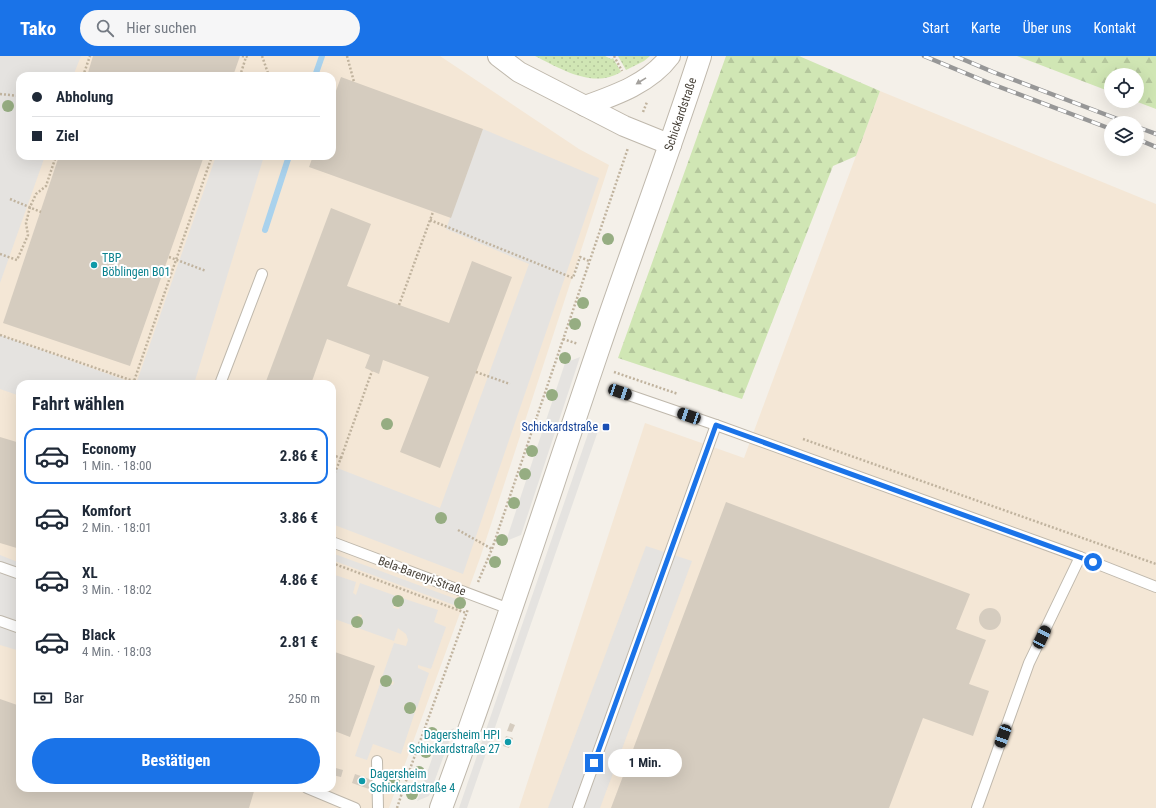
<!DOCTYPE html>
<html lang="de">
<meta charset="utf-8">
<style>
body{margin:0;font-family:"Roboto Condensed",sans-serif;background:#f6f6f7;color:#1f2937;height:100vh;display:flex;flex-direction:column;font-size:15px;white-space:nowrap}
*{box-sizing:border-box;margin:0}
p{font-size:13px;color:#747a83}
.icon{flex:none;width:22px;height:22px;fill:none;stroke:currentColor;stroke-width:2;stroke-linecap:round;stroke-linejoin:round}
.map{position:relative;flex:1;overflow:hidden}
.drawer{position:absolute;left:16px;top:324px;width:320px;height:412px;display:flex;flex-direction:column;background:#fff;border-radius:12px;box-shadow:0 4px 16px #0002}
.drawer>*{flex:none}
.top-card{position:absolute;left:16px;top:16px;width:320px;height:88px;border-radius:12px;box-shadow:0 4px 16px #0002;display:grid;align-content:center;height:88px;padding:0 16px;background:#fff}
.fabs{position:absolute;left:1104px;top:12px;display:grid;gap:8px}
.fabs a{display:grid;place-items:center;width:40px;height:40px;border-radius:50%;background:#fff;box-shadow:0 4px 16px #0002;font-size:20px}
.end{position:absolute;width:18px;height:18px;margin:-9px;border:5px solid #1a73e8;background:#fff;box-shadow:0 0 0 2px #fff}
.from{border-radius:50%}
.bubble{position:absolute;height:28px;border-radius:14px;background:#fff;box-shadow:0 4px 16px #0002;font-size:13px;font-weight:700;line-height:28px;text-align:center}
.car{position:absolute;width:12px;height:24px;margin:-12px -6px;border-radius:5px;box-shadow:0 0 3px 1px #0007;background:linear-gradient(#222 24%,#8ab4d8 0 40%,#222 0 76%,#8ab4d8 0 86%,#222 0)}
.top-card b{display:flex;align-items:center;gap:14px;height:38px;font-size:15px}
.top-card b+b{border-top:1px solid #e0e1e3}
.top-card i{width:10px;height:10px;background:#1f2937}
ul{padding:0;list-style:none}
li{display:flex;align-items:center;gap:12px;height:56px;margin:0 8px 6px;padding:0 8px;border:2px solid transparent;border-radius:12px}
li div{flex:1}
li b{display:block;font-size:15px}
li em{font-style:normal;font-weight:700}
li.current{border-color:#1a73e8}
li>.icon{width:36px;height:36px;stroke-width:1.5}
h2{padding:0 16px;font-size:18px;line-height:48px}
.pay{display:flex;align-items:center;gap:10px;height:44px;padding:0 16px;font-size:15px}
.pay p{margin-inline-start:auto}
.button{display:flex;gap:8px;margin-top:auto;padding:8px 16px}
.button a{flex:1;height:46px;border-radius:24px;background:#1a73e8;color:#fff;font-size:16px;font-weight:700;line-height:46px;text-align:center}
header{display:flex;align-items:center;gap:24px;box-sizing:border-box;height:56px;padding:0 20px;background:#1a73e8;color:#fff}
header strong{font-size:19px}
nav{display:flex;gap:22px;margin-inline-start:auto;font-size:14px}
.search{width:280px;height:36px;background:#f6f6f7;display:flex;align-items:center;gap:10px;box-sizing:border-box;padding:0 14px;border-radius:22px;color:#747a83;font-size:15px}
.map>svg:first-child{display:block}
.commercial{fill:#f4e7d6;fill-rule:evenodd}
.grass{fill:url(#grass-dots)}
.forest{fill:url(#forest-firs)}
.parking{fill:#e5e3e0}
.lines{fill:none;stroke-linecap:round;stroke-linejoin:round}
.stream{stroke:#a9d2ed;stroke-width:6}
.building{fill:#d5ccbf}
.service-casing{stroke:#bfb8ac;stroke-width:12}
.minor-casing{stroke:#bfb8ac;stroke-width:22}
.tertiary-casing{stroke:#bfb8ac;stroke-width:24}
.path{stroke:#c0b39e;stroke-width:2.5;stroke-dasharray:2 2;stroke-linecap:butt}
.service{stroke:#fff;stroke-width:10}
.minor{stroke:#fff;stroke-width:20}
.tertiary{stroke:#fff;stroke-width:22}
.rail-casing{stroke:#979797;stroke-width:4.5}
.rail{stroke:#fff;stroke-width:3;stroke-dasharray:9;stroke-linecap:butt}
.tree{fill:#96ad82}
.oneway{fill:#a3a09c}
.route{stroke:#1a73e8;stroke-width:5}
.culture-dot{fill:#0f9aa8;stroke:#fff;stroke-width:1.5}
.transit-dot{fill:#1a4fb4;stroke:#fff;stroke-width:1.5}
.labels{text-anchor:middle;dominant-baseline:central;stroke-width:4;stroke-linejoin:round;paint-order:stroke}
.street-label{font-size:12px;fill:#474138;stroke:#fff}
.culture-label{font-size:12px;fill:#0d838f;stroke:#fff;text-anchor:start}
.transit-label{font-size:12px;fill:#164399;stroke:#fff;text-anchor:end}
</style>
<header>
<strong>Tako</strong>
<div class="search"><svg class="icon" aria-label="search" viewBox="0 0 24 24"><circle cx="10" cy="10" r="6"/><path d="M15 15l6 6"/></svg>Hier suchen</div>
<nav><a>Start</a><a>Karte</a><a>Über uns</a><a>Kontakt</a></nav>
</header>
<div class="map">
<svg width="1156" height="752" viewBox="0 0 1156 752">
<defs>
<pattern id="grass-dots" width="8" height="8" patternUnits="userSpaceOnUse"><rect width="8" height="8" fill="#d0e6b4"/><path d="M2 2h.1M6 6h.1" fill="none" stroke="#b4c69c" stroke-width="1.8" stroke-linecap="round"/></pattern>
<pattern id="forest-firs" width="22" height="20" patternUnits="userSpaceOnUse"><rect width="22" height="20" fill="#d0e6b4"/><path d="M5 1l3.5 6h-7zM16 11l3.5 6h-7z" fill="#b4c69c"/></pattern>
</defs>
<rect width="100%" height="100%" fill="#f4f0e9"/>
<g class="commercial">
<path d="M 0,0 L 440,0 L 579,93 L 609,109 L 480,502 L 389,752 L 0,752 ZM 20,20 L 332,20 L 332,100 L 20,100 ZM 20,328 L 332,328 L 332,732 L 20,732 Z"/>
<polygon points="880,35 1156,148 1156,752 519,752 645,367 744,402"/>
</g>
<g class="grass">
<path d="M 535,0 L 605,0 L 611,3 L 613,2 L 621,16 C 593,33 561,13 535,0 Z"/>
<polygon points="618,0 650,0 644,5 626,14"/>
</g>
<g class="forest">
<polygon points="726,0 799,0 880,35 856,100 833,110 742,343 618,302"/>
<polygon points="1017,0 1156,0 1156,53 1135,45 1137,45 1137,19 1111,19 1111,36"/>
</g>
<g class="parking">
<polygon points="0,0 81,0 73,20 20,20 20,100 45,100 0,227"/>
<polygon points="483,73 599,122 463,518 332,468 332,410 440,452 529,208 446,173"/>
<polygon points="216,100 264,100 194,328 20,328 20,340 0,333 0,279 136,328"/>
<polygon points="580,301 521,479 506,485 565,307"/>
<polygon points="590,372 598,375 467,752 459,752"/>
<polygon points="646,490 692,505 600,752 548,752"/>
<polygon points="332,497 456,543 454,549 332,504"/>
<polygon points="0,499 20,507 20,595 0,589"/>
<polygon points="332,518 356,526 353,537 356,539 360,527 396,540 393,552 399,553 402,542 438,554 434,566 446,571 431,613 418,609 418,612 429,617 417,652 405,648 403,651 415,656 401,698 373,688 367,704 355,700 381,625 393,629 394,626 382,621 394,587 406,590 408,584 406,578 398,572 394,585 358,572 362,559 358,558 354,570 332,562"/>
<polygon points="454,672 429,740 417,745 440,680"/>
</g>
<g class="lines">
<g class="stream">
<polyline points="315,20 322,0"/>
<polyline points="265,174 289,100"/>
</g>
</g>
<g class="building">
<polygon points="93,0 240,0 233,20 87,20"/>
<polygon points="341,21 483,73 451,162 309,111 313,100 332,100 332,46"/>
<polygon points="59,100 204,100 130,310 3,267"/>
<polygon points="331,152 371,168 347,230 449,267 472,205 512,221 440,412 400,396 429,321 383,304 379,318 365,312 370,299 327,283 311,328 265,328"/>
<polygon points="0,381 20,387 20,493 0,487"/>
<polygon points="726,446 970,538 956,573 986,584 969,628 989,635 973,680 923,662 889,752 611,752"/>
<circle cx="990" cy="563" r="11"/>
<polygon points="332,595 375,610 350,681 332,674"/>
<polygon points="0,643 20,650 20,732 255,732 249,752 0,752"/>
<polygon points="510,667 515,669 512,676 507,675"/>
<polygon points="506,680 513,682 509,692 503,690"/>
<polygon points="332,711 343,714 341,721 332,719"/>
<polygon points="355,718 372,724 369,733 352,727"/>
</g>
<g class="lines">
<defs>
<g id="service">
<polyline points="220,328 262,218"/>
<polyline points="620,336 716,369 1080,501 1029,607 977,752"/>
<polyline points="332,486 512,554"/>
<polyline points="1080,501 1156,531"/>
<polyline points="0,511 20,518"/>
<polyline points="0,565 20,572"/>
<polyline points="377,705 378,752"/>
<polyline points="307,732 355,752"/>
<polyline points="578,752 716,369"/>
</g>
<g id="minor">
<polyline points="498,0 519,16 624,70 671,89"/>
<path d="M 585,50 C 616,39 650,27 670,0"/>
</g>
<g id="tertiary">
<path id="s1" d="M 441,752 C 497,601 546,447 598,294 C 631,196 668,99 700,0"/>
</g>
</defs>
<use href="#service" class="service-casing"/>
<use href="#minor" class="minor-casing"/>
<use href="#tertiary" class="tertiary-casing"/>
<g class="path">
<polyline points="242,0 246,1 248,0"/>
<polyline points="262,0 269,20"/>
<polyline points="347,0 354,26"/>
<polyline points="614,0 622,15"/>
<polyline points="83,20 90,0"/>
<polyline points="240,20 246,1"/>
<polyline points="0,38 20,40"/>
<polyline points="643,56 647,46"/>
<polyline points="10,143 41,156"/>
<polyline points="430,164 573,222 580,201 589,205"/>
<polyline points="0,198 17,204 28,179 26,167 30,151 36,138 46,130 56,100"/>
<polyline points="169,201 206,215"/>
<polyline points="399,249 433,156"/>
<polyline points="0,279 142,328"/>
<polyline points="563,283 578,288"/>
<polyline points="476,316 510,328"/>
<polyline points="614,316 678,338"/>
<polyline points="133,328 212,100"/>
<polyline points="803,383 1156,508"/>
<polyline points="332,399 341,402 332,423"/>
<polyline points="341,402 372,315"/>
<polyline points="458,474 492,493"/>
<polyline points="332,507 466,557"/>
<polyline points="478,526 492,493 628,92"/>
<polyline points="397,752 410,713 468,553"/>
</g>
<use href="#service" class="service"/>
<use href="#minor" class="minor"/>
<use href="#tertiary" class="tertiary"/>
<defs>
<g id="rail">
<polyline points="924,0 989,27 1111,73"/>
<polyline points="955,0 993,16 1128,67"/>
<polyline points="1137,71 1156,78"/>
<polyline points="1137,83 1156,91"/>
</g>
</defs>
<use href="#rail" class="rail-casing"/>
<use href="#rail" class="rail"/>
</g>
<g class="tree">
<circle cx="8" cy="50" r="6"/>
<circle cx="608" cy="183" r="6"/>
<circle cx="583" cy="247" r="6"/>
<circle cx="575" cy="268" r="6"/>
<circle cx="565" cy="302" r="6"/>
<circle cx="552" cy="339" r="6"/>
<circle cx="387" cy="368" r="6"/>
<circle cx="532" cy="395" r="6"/>
<circle cx="525" cy="418" r="6"/>
<circle cx="514" cy="447" r="6"/>
<circle cx="441" cy="462" r="6"/>
<circle cx="502" cy="484" r="6"/>
<circle cx="495" cy="506" r="6"/>
<circle cx="398" cy="545" r="6"/>
<circle cx="460" cy="547" r="6"/>
<circle cx="357" cy="566" r="6"/>
<circle cx="386" cy="625" r="6"/>
<circle cx="410" cy="652" r="6"/>
<circle cx="432" cy="677" r="6"/>
<circle cx="426" cy="696" r="6"/>
<circle cx="419" cy="716" r="6"/>
<circle cx="394" cy="725" r="6"/>
<circle cx="412" cy="738" r="6"/>
</g>
<defs><path id="oneway-solid" d="M-6-.8H1V-3.2L6.5 0L1 3.2V.8H-6Z"/></defs>
<use class="oneway" href="#oneway-solid" transform="translate(641 25) rotate(148)"/>
<g class="lines">
<polyline class="route" points="594,707 716,369 1093,506"/>
</g>
<g class="culture-dot">
<circle cx="94" cy="209" r="4"/>
<circle cx="508" cy="686" r="4"/>
<circle cx="362" cy="725" r="4"/>
</g>
<rect class="transit-dot" x="602" y="367" width="8" height="8" rx="2"/>
<g class="labels">
<g class="street-label">
<text stroke="none"><textPath href="#s1" startOffset="734">Schickardstraße</textPath></text>
<text transform="translate(422 520) rotate(20)">Bela-Barenyi-Straße</text>
</g>
<g class="culture-label">
<text x="102" y="202">TBP<tspan x="102" dy="14">Böblingen B01</tspan></text>
<text x="500" y="679" text-anchor="end">Dagersheim HPI<tspan x="500" dy="14">Schickardstraße 27</tspan></text>
<text x="370" y="718">Dagersheim<tspan x="370" dy="14">Schickardstraße 4</tspan></text>
</g>
<g class="transit-label">
<text x="598" y="371">Schickardstraße</text>
</g>
</g>
</svg>
<div class="fabs">
<a><svg class="icon" aria-label="locate" viewBox="0 0 24 24"><circle cx="12" cy="12" r="6"/><path d="M12 2v4M12 18v4M2 12h4M18 12h4"/></svg></a>
<a><svg class="icon" aria-label="layers" viewBox="0 0 24 24"><path d="M12 4l9 5-9 5-9-5zM3 14l9 5 9-5"/></svg></a>
</div>
<i class="end from" style="left:1093px;top:506px"></i>
<i class="end" style="left:594px;top:707px"></i>
<div class="bubble" style="left:608px;top:693px;width:74px">1 Min.</div>
<i class="car" style="left:620px;top:336px;rotate:109deg"></i>
<i class="car" style="left:689px;top:360px;rotate:289deg"></i>
<i class="car" style="left:1042px;top:581px;rotate:26deg"></i>
<i class="car" style="left:1003px;top:680px;rotate:200deg"></i>
<div class="top-card">
<b><i class="from"></i>Abholung</b>
<b><i></i>Ziel</b>
</div>
<section class="drawer">
<h2>Fahrt wählen</h2>
<ul>
<li class="current"><svg class="icon" aria-label="car" viewBox="0 0 24 24"><path d="M5 17H2v-5l4-1 3-4h7l3 4 3 1v5h-3M9 17h6M6 11h13"/><circle cx="7" cy="17" r="2"/><circle cx="17" cy="17" r="2"/></svg><div><b>Economy</b><p>1 Min. · 18:00</p></div><em>2.86 €</em></li>
<li><svg class="icon" aria-label="car" viewBox="0 0 24 24"><path d="M5 17H2v-5l4-1 3-4h7l3 4 3 1v5h-3M9 17h6M6 11h13"/><circle cx="7" cy="17" r="2"/><circle cx="17" cy="17" r="2"/></svg><div><b>Komfort</b><p>2 Min. · 18:01</p></div><em>3.86 €</em></li>
<li><svg class="icon" aria-label="car" viewBox="0 0 24 24"><path d="M5 17H2v-5l4-1 3-4h7l3 4 3 1v5h-3M9 17h6M6 11h13"/><circle cx="7" cy="17" r="2"/><circle cx="17" cy="17" r="2"/></svg><div><b>XL</b><p>3 Min. · 18:02</p></div><em>4.86 €</em></li>
<li><svg class="icon" aria-label="car" viewBox="0 0 24 24"><path d="M5 17H2v-5l4-1 3-4h7l3 4 3 1v5h-3M9 17h6M6 11h13"/><circle cx="7" cy="17" r="2"/><circle cx="17" cy="17" r="2"/></svg><div><b>Black</b><p>4 Min. · 18:03</p></div><em>2.81 €</em></li>
</ul>
<div class="pay"><svg class="icon" aria-label="cash" viewBox="0 0 24 24"><path d="M3 7h18v10H3z"/><circle cx="12" cy="12" r="2"/></svg>Bar<p>250 m</p></div>
<div class="button"><a>Bestätigen</a></div>
</section>
</div>
